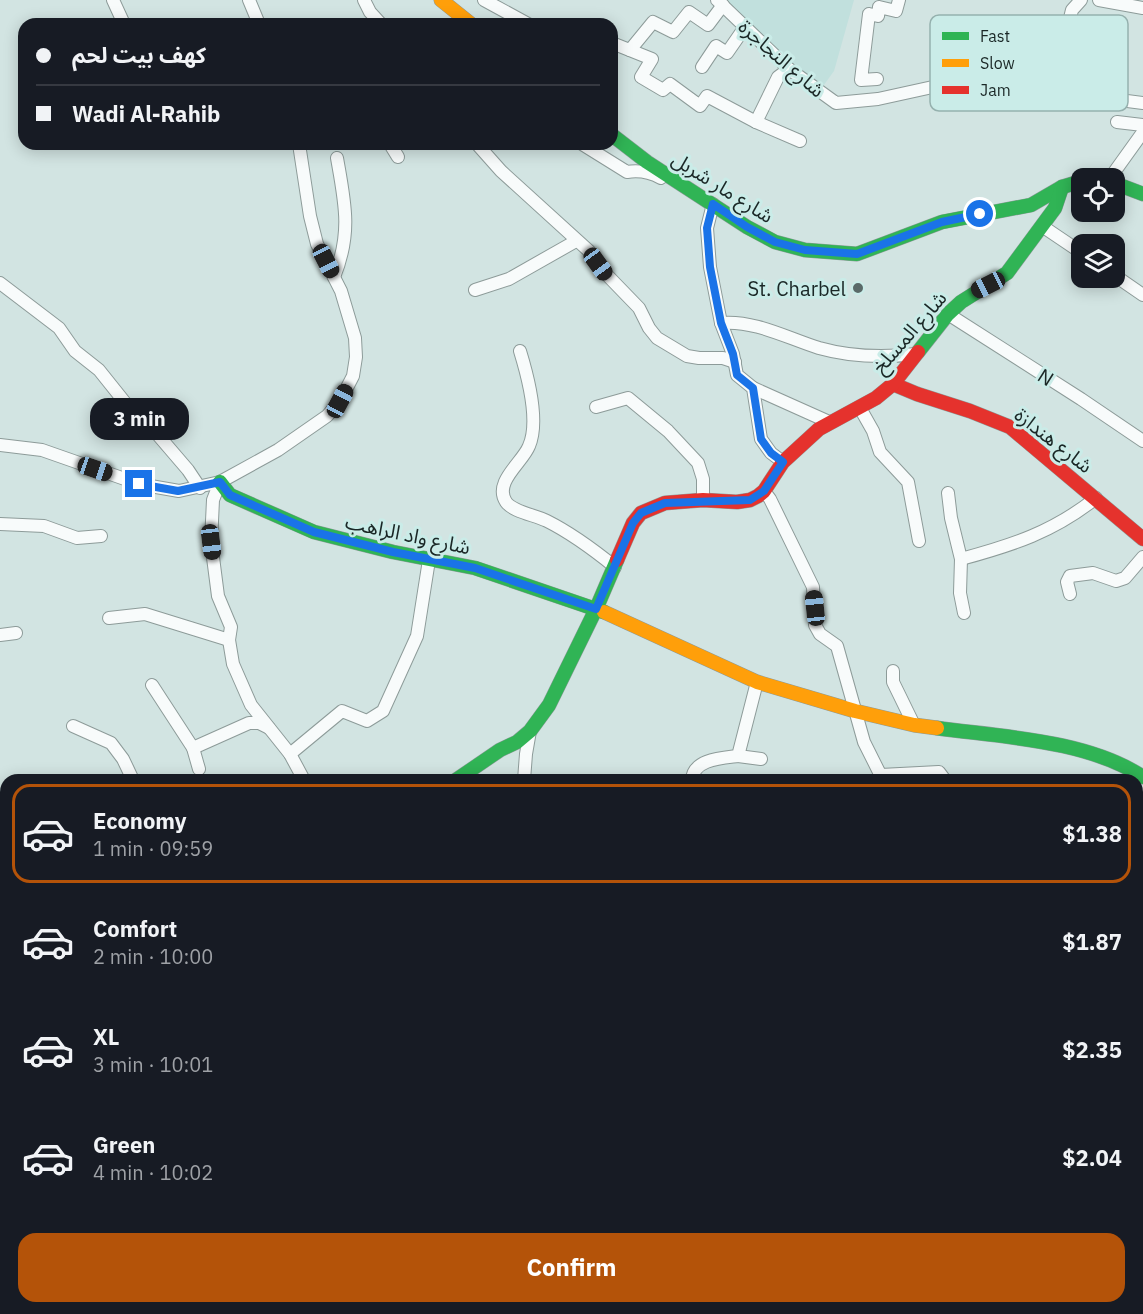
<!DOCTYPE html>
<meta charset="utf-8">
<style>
body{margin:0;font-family:"IBM Plex Sans","Noto Sans Arabic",sans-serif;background:#20242c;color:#f1f3f6;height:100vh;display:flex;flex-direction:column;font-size:22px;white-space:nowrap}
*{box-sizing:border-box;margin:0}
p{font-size:20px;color:#9ea1a6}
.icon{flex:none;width:33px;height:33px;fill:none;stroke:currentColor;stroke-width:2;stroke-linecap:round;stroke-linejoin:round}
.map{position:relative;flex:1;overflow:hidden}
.side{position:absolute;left:0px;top:774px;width:1143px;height:540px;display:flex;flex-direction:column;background:#171b24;border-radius:18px 18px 0 0;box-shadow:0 3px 15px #0003}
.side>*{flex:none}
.top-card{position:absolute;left:18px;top:18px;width:600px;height:132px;border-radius:18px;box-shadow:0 3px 15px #0003;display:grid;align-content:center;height:132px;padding:0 18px;background:#171b24}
.fabs{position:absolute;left:1071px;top:168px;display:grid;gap:12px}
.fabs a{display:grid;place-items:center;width:54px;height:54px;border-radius:12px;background:#171b24;box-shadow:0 3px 15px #0003;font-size:30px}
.end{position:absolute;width:27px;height:27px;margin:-14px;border:8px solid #1a73e8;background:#fff;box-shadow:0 0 0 3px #fff}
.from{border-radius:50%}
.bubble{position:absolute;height:42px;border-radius:18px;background:#171b24;box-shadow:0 3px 15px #0003;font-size:20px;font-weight:800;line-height:42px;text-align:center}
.car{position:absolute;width:18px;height:36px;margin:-18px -9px;border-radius:8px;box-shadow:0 0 4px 2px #0007;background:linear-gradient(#222 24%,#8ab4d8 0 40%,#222 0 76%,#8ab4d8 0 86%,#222 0)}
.top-card b{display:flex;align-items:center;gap:21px;height:57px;font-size:22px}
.top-card b+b{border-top:2px solid #363941}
.top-card i{width:15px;height:15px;background:#f1f3f6}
ul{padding:10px 0 0;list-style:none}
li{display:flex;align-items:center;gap:18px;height:99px;margin:0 12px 9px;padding:0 6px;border:3px solid transparent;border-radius:18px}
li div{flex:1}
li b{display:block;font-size:22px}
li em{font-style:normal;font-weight:800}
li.active{border-color:#b45309}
li>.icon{width:54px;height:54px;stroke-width:1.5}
.cta{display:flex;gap:12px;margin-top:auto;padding:12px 18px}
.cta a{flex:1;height:69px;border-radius:18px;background:#b45309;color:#fff;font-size:24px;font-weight:800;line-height:69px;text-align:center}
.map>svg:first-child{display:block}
.built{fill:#c1e0dd}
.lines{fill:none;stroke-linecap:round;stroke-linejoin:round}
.street-casing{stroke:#8d9b99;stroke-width:14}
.fast-casing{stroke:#8d9b99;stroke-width:15}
.slow-casing{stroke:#8d9b99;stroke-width:15}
.jam-casing{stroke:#8d9b99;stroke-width:15}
.street{stroke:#f8fbfb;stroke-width:12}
.fast{stroke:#30b455;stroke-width:14}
.slow{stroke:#ff9f0a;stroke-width:14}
.jam{stroke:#e5322d;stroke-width:14}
.route{stroke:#1a73e8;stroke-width:8}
.poi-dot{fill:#5a6968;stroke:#caece8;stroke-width:2}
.labels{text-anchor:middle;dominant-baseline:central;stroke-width:6;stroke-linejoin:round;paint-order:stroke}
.street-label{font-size:20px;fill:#1a2726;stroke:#caece8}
.poi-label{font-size:20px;fill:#1a2726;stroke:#caece8;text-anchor:end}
.key{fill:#caece8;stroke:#95b1ae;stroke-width:1.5}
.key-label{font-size:16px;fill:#1a2726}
</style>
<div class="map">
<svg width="1143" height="1314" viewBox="0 0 1143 1314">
<rect width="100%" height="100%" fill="#d2e4e2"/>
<polygon class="built" points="725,0 854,0 834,71 821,89 764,41"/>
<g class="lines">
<defs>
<g id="street">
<polyline points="113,0 124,24"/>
<polyline points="249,0 259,24"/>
<polyline points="364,0 370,12 381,24"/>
<polyline points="484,0 528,24"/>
<polyline points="717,0 789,69 836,103 878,99 960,81 1006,81 1009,33 1065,35"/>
<polyline points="1081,0 1072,10 1061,54 1053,65 1048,86 1050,91 1143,103"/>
<polyline points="1099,0 1143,8"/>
<polyline points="612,43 652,59 641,77 663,90 670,84 700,106 707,96 756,122 800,141"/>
<polyline points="630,50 653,22 673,32 689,12 708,25 723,5"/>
<polyline points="702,67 716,46 727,53 745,27"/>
<polyline points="877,79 861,80 869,14 878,16 879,7 896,11 899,0"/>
<polyline points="756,122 778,77 789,69"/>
<polyline points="1117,122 1143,125"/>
<polyline points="390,144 398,157"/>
<polyline points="477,144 501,171 589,251 608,276 639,308 649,328 657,338 687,356 699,358 723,358 735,362"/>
<path d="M 582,144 L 627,172 C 639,170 650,172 661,178"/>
<polyline points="1110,178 1143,132"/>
<polyline points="713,204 707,228 710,267 721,323 733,354 737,375 753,388 761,439 771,453 783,462"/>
<polyline points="1042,226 1082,253"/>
<polyline points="1114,275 1143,295"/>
<path d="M 334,277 C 352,233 345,203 337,158"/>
<polyline points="0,283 59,328 75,351 99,370 127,405 158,435 188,470 200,488"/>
<polyline points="475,290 509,279 576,241"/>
<polyline points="948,314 1081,399 1143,441"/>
<path d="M 721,323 C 755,320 787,338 819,348 C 851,357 882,358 916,354"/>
<path d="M 520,351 C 528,377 540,421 529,446 C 523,462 493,482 506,502 C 513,512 535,515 547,521 C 571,533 594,550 615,567"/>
<polyline points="753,388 829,422"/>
<polyline points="596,407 628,398 668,431 698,463 703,479 703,500"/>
<polyline points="860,408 873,431 880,452 908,482 919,541"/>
<polyline points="0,445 42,450 139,484 179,491 220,482 278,450 327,416 340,401 353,376 356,357 355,338 341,291 317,244 310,216 299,144"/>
<polyline points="220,482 213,500 211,542 218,596 231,627 229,640 233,664 251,705 290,754 304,780"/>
<polyline points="764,491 770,499 813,587 815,625 820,634 837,646 864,742 883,780"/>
<polyline points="948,493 951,518 961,559 960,593 964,613"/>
<polyline points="0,524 44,526 77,538 101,536"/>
<path d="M 961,559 C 1013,545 1053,532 1096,498"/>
<polyline points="1070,594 1067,582 1070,576 1093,573 1116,581 1125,578 1143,557"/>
<polyline points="109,618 145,614 229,640"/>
<polyline points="0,635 16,633"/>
<polyline points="893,671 893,682 914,725"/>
<polyline points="152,685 193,748 199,769"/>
<polyline points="73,726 111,743 123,759 133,780"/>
<polyline points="193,748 249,723 259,723 269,728"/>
<polyline points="290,754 342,711 367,721 383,711 417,636 429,560"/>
<polyline points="738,756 761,759"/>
<polyline points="881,775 939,772 945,780"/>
<polyline points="524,780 526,754 530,731"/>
<path d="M 692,780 C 693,759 722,758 738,756 L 757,682"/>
<polyline points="0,835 6,834"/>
<polyline points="0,984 6,984"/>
<polyline points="0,1149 6,1154"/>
<polyline points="1137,1187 1143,1178"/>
<polyline points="168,1314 181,1314"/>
<polyline points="302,1314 356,1308"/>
<polyline points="623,1314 625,1308"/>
<polyline points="900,1314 905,1308"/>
<polyline points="1043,1314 1051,1308"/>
</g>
<g id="fast">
<polyline points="612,135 647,162 747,227 775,242 805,250 857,254 942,222 1031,205 1062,187 1082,181"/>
<polyline points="1114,183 1143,194"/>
<polyline points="918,352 948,314 961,302 1007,273 1055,208 1062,187"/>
<polyline points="220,482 230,495 314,532 393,552 475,568 604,612"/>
<path d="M 937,728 C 1002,737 1087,740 1143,777"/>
<polyline points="456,780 500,750 517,742 530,731 549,705 596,609 617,560"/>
</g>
<g id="slow">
<polyline points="441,0 471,24"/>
<polyline points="604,612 757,682 855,711 914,725 937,728"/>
<polyline points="411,1314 413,1308"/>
</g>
<g id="jam">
<polyline points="893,384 917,394 970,411 1010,427 1143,539"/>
<polyline points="617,560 633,523 641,513 665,503 703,500 737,502 750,500 758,496 764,491 783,462 819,429 876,398 893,384 918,352"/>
<polyline points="0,1039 6,1038"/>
</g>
</defs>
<use href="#street" class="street-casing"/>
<use href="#fast" class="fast-casing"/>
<use href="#slow" class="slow-casing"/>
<use href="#jam" class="jam-casing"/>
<use href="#street" class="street"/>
<use href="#fast" class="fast"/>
<use href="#slow" class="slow"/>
<use href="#jam" class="jam"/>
</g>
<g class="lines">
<polyline class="route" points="139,484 178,491 220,482 230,495 314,532 393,552 475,568 596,609 633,523 641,513 665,503 750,500 764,491 783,462 771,453 761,439 753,388 737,375 733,354 721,323 710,267 707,228 713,204 747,227 775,242 805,250 857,254 942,222 980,214"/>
</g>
<circle class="poi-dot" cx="858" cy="288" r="6"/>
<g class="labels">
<g class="street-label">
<text transform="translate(782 58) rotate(41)">شارع النجاجرة</text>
<text transform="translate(723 187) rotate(32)">شارع مار شربل</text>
<text transform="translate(909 332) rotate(-49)">شارع المسلخ</text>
<text transform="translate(1046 377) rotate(32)">N</text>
<text transform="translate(1054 440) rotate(38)">شارع هندازة</text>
<text transform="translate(408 534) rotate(12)">شارع واد الراهب</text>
</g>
<g class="poi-label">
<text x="846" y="288">St. Charbel</text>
</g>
</g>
<rect x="930" y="15" width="198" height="96" rx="9" class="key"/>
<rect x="942" y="32" width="27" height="8" fill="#30b455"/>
<rect x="942" y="59" width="27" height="8" fill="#ff9f0a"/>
<rect x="942" y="86" width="27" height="8" fill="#e5322d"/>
<g class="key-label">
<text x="980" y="42">Fast</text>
<text x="980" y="69">Slow</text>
<text x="980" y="96">Jam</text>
</g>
</svg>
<div class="fabs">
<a><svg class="icon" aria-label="locate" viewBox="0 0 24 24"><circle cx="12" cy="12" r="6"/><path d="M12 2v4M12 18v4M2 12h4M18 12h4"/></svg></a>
<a><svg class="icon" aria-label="layers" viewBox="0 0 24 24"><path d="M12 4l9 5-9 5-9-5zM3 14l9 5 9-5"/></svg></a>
</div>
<i class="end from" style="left:980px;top:214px"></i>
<i class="end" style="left:139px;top:484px"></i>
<div class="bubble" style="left:90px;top:398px;width:99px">3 min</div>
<i class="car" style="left:326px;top:261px;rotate:153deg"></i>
<i class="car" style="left:598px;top:264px;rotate:144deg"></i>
<i class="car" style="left:988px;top:285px;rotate:243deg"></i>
<i class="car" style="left:340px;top:401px;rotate:28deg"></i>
<i class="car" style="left:95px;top:469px;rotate:109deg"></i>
<i class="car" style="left:211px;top:542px;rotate:173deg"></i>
<i class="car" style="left:815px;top:608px;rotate:354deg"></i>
<div class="top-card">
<b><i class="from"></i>كهف بيت لحم</b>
<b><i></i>Wadi Al-Rahib</b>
</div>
<section class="side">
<ul>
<li class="active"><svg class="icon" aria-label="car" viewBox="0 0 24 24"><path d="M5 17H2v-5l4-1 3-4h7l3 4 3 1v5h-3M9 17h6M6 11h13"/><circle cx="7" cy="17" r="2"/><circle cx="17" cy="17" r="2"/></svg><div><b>Economy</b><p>1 min · 09:59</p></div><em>$1.38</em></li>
<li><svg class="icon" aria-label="car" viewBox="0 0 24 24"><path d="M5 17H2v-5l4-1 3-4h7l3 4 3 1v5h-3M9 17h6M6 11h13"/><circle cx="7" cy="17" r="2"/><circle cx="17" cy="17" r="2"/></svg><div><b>Comfort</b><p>2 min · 10:00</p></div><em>$1.87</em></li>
<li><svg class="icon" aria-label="car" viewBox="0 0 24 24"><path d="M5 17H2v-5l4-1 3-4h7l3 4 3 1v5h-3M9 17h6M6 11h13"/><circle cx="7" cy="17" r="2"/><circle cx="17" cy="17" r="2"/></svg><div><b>XL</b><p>3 min · 10:01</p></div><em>$2.35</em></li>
<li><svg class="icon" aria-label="car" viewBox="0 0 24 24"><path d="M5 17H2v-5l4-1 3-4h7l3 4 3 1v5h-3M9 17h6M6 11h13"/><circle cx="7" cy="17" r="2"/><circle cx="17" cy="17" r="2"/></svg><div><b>Green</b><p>4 min · 10:02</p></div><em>$2.04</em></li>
</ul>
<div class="cta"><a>Confirm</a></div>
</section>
</div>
